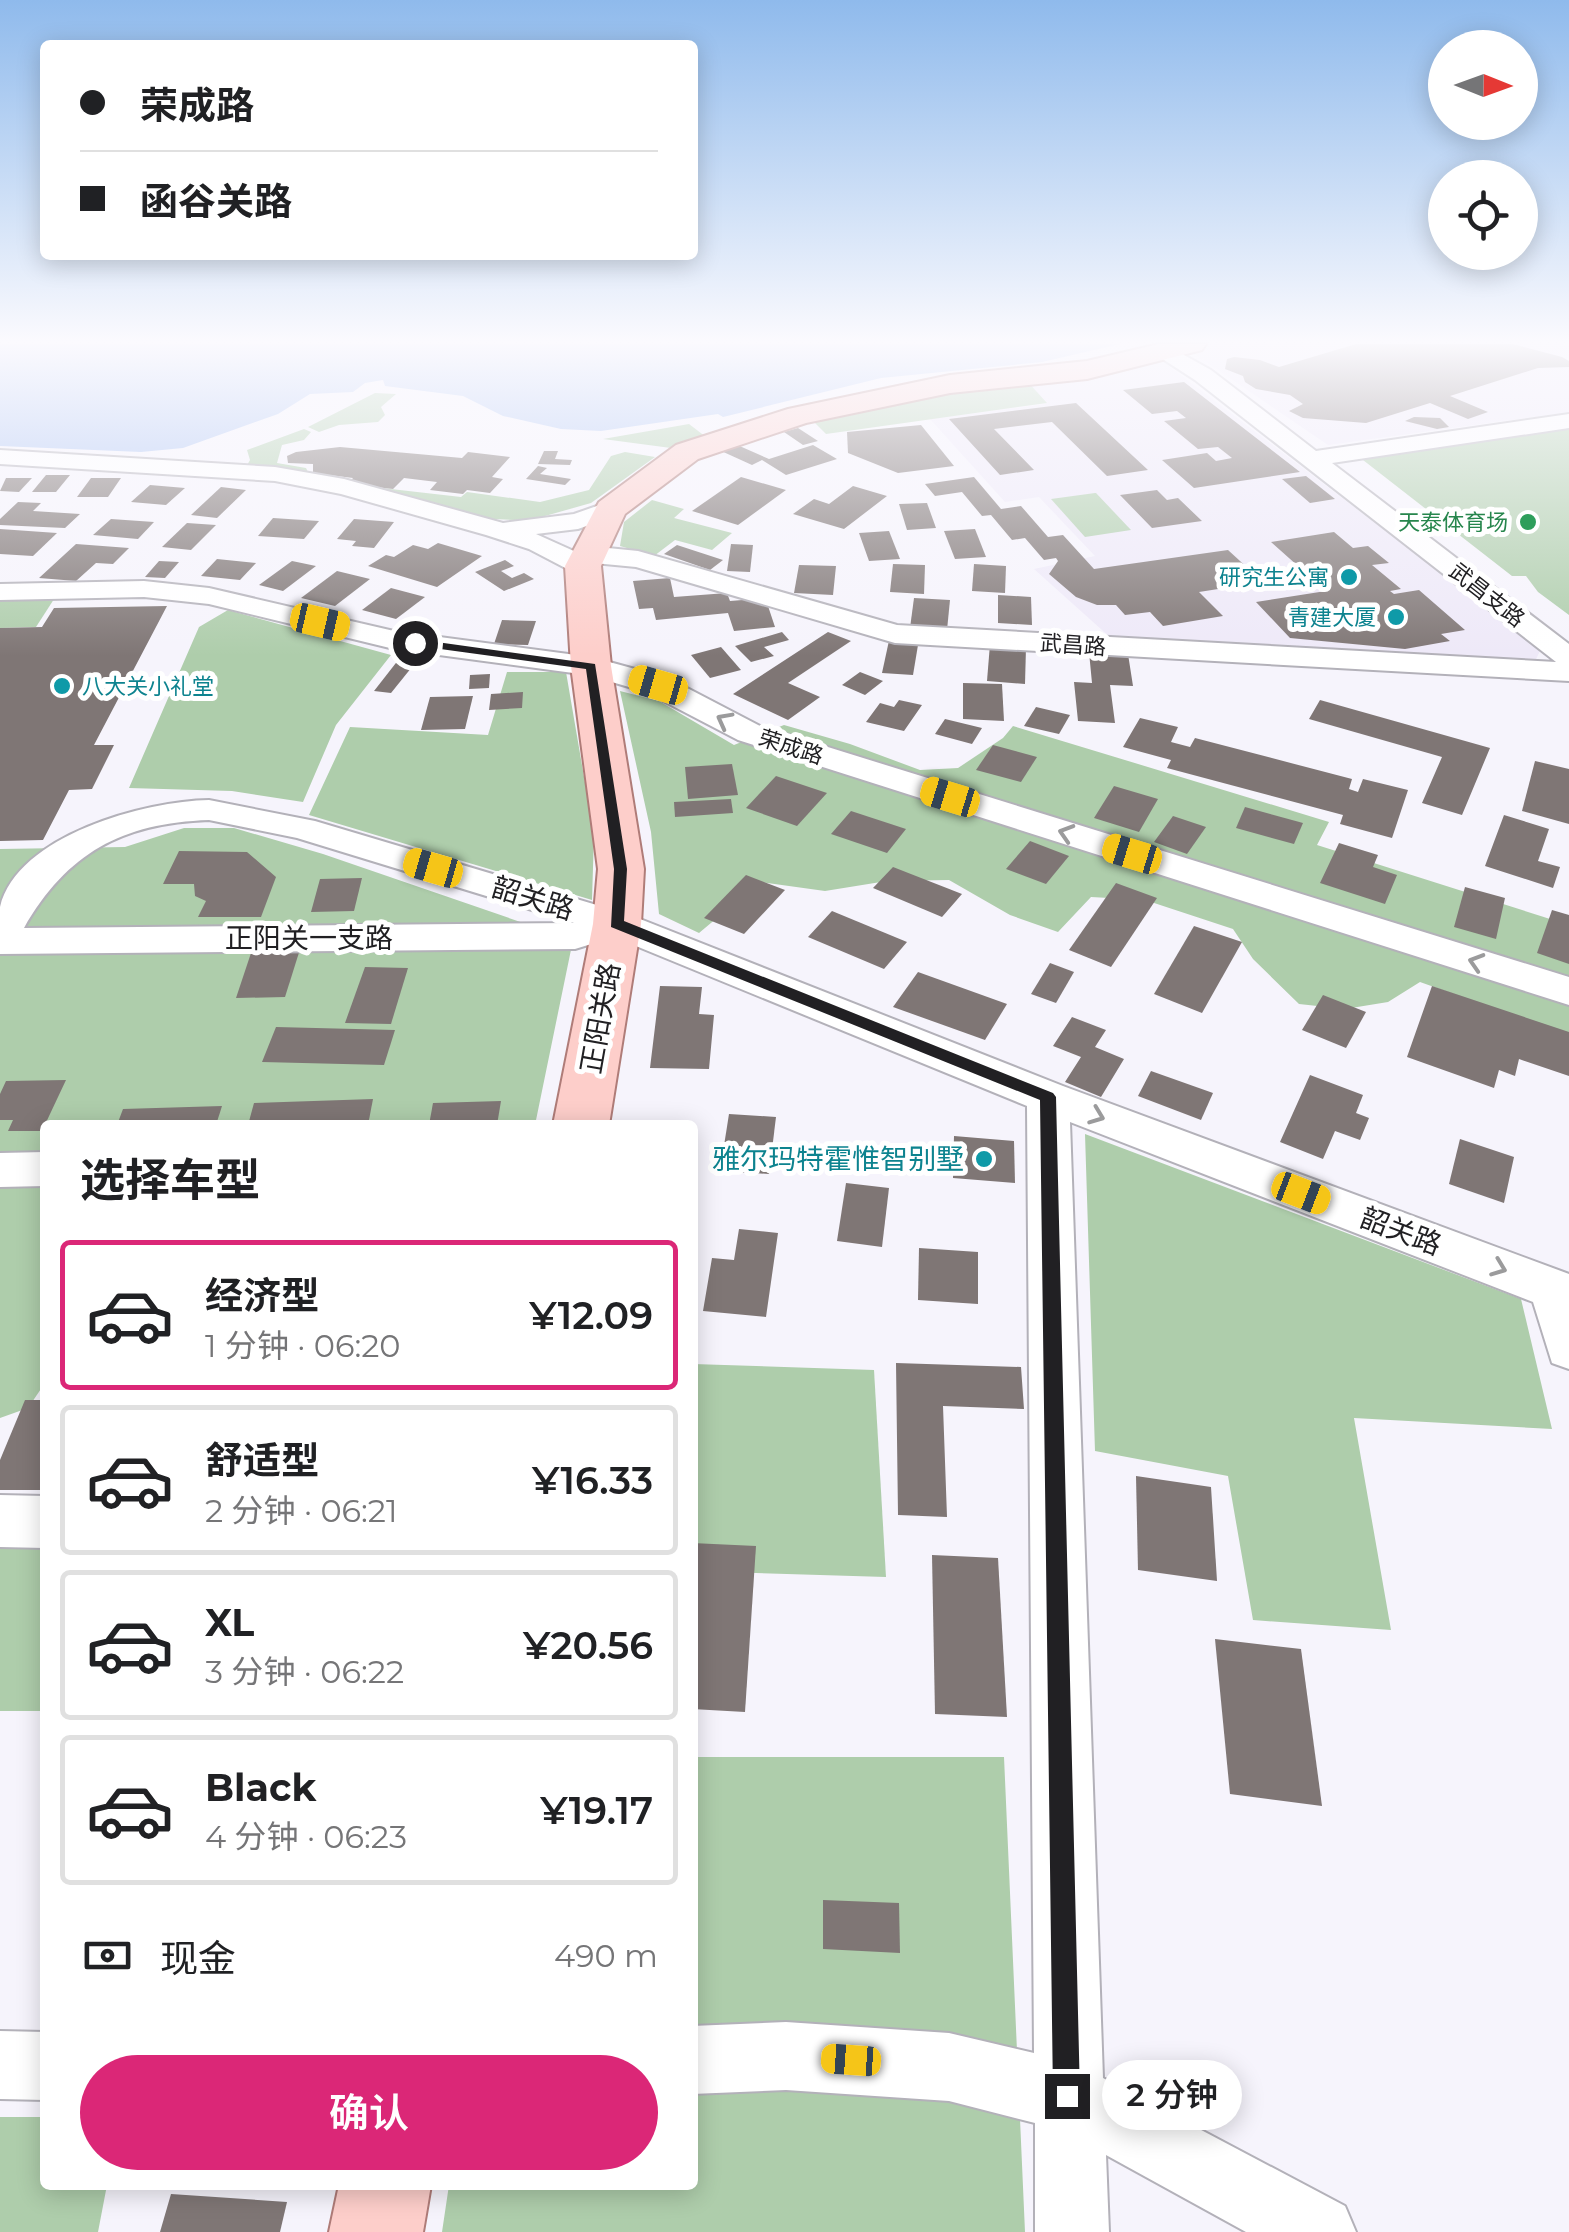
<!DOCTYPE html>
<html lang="zh">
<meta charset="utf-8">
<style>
body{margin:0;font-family:Montserrat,"Noto Sans SC",sans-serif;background:#f2f2f2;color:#202124;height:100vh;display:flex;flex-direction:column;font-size:38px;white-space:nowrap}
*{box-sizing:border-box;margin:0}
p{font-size:32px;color:#757577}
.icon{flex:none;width:55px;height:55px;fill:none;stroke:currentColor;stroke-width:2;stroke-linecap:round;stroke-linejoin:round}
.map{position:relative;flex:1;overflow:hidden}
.panel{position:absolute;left:40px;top:1120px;width:658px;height:1070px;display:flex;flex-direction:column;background:#fff;border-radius:10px;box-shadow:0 5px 25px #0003}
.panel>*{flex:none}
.guide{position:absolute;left:40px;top:40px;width:658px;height:220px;border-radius:10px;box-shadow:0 5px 25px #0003;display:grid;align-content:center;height:220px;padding:0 40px;background:#fff}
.needle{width:65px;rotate:91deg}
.buttons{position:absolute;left:1428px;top:30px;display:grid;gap:20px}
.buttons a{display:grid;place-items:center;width:110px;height:110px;border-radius:50%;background:#fff;box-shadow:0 5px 25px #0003;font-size:50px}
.end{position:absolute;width:45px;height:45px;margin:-22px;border:12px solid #212023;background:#fff;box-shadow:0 0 0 5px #fff}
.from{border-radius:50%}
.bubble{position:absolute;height:70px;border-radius:35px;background:#fff;box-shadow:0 5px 25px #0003;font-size:32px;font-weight:600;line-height:70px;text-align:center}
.car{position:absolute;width:30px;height:60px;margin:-30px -15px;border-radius:12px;box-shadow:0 0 8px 2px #0007;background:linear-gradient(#f5c518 24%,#345 0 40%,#f5c518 0 76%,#345 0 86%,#f5c518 0)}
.guide b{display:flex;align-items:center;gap:35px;height:95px;font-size:38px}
.guide b+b{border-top:2px solid #e0e0e0}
.guide i{width:25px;height:25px;background:#202124}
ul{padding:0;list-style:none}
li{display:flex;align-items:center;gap:30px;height:150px;margin:0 20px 15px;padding:0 20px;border:5px solid #e0e0e0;border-radius:10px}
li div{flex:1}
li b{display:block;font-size:38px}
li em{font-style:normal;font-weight:600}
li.current{border-color:#db2777}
li>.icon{width:90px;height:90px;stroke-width:1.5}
h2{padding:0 40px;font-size:45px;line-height:120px}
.pay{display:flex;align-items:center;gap:25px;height:110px;padding:0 40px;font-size:38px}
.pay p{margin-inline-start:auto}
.cta{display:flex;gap:20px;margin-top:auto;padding:20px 40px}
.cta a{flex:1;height:115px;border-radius:60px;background:#db2777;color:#fff;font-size:40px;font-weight:600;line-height:115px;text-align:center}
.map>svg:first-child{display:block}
.built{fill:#eee9f8}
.green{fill:#aecdab}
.water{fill:#a9c2f2}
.building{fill:#7f7675}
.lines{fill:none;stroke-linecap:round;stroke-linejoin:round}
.minor-casing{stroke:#b3b1b9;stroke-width:4}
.major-casing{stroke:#af7c78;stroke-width:4}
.minor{fill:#fff;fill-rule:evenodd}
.major{fill:#fdceca;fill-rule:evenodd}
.oneway{stroke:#9b9b9c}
.route{fill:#212023}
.leisure-dot{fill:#2e9e5b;stroke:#fff;stroke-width:4}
.culture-dot{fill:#0f9aa8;stroke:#fff;stroke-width:4}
.labels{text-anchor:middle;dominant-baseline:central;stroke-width:10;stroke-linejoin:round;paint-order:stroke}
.far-leisure-label{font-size:22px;fill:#27864d;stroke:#fff;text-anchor:end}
.far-culture-label{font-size:22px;fill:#0d838f;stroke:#fff;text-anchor:end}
.far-street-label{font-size:22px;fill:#212023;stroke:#fff}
.street-label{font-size:28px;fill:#212023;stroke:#fff}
.culture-label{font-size:28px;fill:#0d838f;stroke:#fff;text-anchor:end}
</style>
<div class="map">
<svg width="1569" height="2232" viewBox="0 0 1569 2232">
<rect width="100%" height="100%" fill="#f6f4fc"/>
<g class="built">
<polygon points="1203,344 1562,344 1569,346 1569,412 1328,445 1196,355"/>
<polygon points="1161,360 1541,649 1536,659 1512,663 1112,639 1034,569 1095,556 1039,497 1005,502 930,419 1046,404 1027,381"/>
</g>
<g class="green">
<polygon points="1027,381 1047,403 826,434 811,419 929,391"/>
<polygon points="375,393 396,394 381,407 385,415 378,422 339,425 319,432 308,427"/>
<polygon points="1569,421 1569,615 1538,592 1526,576 1512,576 1354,453"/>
<polygon points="689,424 706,437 671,448 603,439"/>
<polygon points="304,429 311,432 304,440 282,445 277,463 306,468 309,474 350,479 347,484 461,497 467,492 540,502 589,490 611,456 625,452 655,457 591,503 538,518 515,520 493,519 245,469 250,460 247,450"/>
<polygon points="1095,493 1096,493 1131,530 1085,537 1051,499"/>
<polygon points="652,500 684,509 674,518 732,533 712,550 675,540 654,556 620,546 624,522"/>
<polygon points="56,596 36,627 0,628 0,597"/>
<polygon points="228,610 391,655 336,725 303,802 232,791 129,788 199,627"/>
<polygon points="507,672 566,672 594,835 592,900 309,815 350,727 488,735"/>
<polygon points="620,691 659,701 734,745 784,725 850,744 920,770 958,768 1003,738 1013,726 1329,822 1317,845 1569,925 1569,1039 1538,1024 1420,982 1388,1002 1345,1009 1299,1004 1253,959 1233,929 1145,900 1091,897 1058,932 1010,915 949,880 887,881 825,891 760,882 699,933 659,914 651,832"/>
<polygon points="184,828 234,828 323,854 573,940 535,1125 45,1125 45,1383 28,1408 0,1418 0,849 125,847"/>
<polygon points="1085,1134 1521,1299 1552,1429 1354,1418 1391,1630 1253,1620 1228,1476 1095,1451"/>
<polygon points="693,1364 874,1370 886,1577 693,1571"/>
<polygon points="45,1518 45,1711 0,1711 0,1519"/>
<polygon points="693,1757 1004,1757 1025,2232 442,2232 449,2185 692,2185"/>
<polygon points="0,2117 45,2117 45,2185 107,2185 98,2232 0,2232"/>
</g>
<polygon class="water" points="0,344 1120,344 1042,362 881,378 723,417 718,414 601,431 561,429 503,416 463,396 385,386 383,380 365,383 353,392 310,394 278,414 183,448 141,452 0,446"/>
<g class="building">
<polygon points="1356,344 1513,344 1562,357 1569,361 1569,367 1538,368 1450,396 1488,412 1468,419 1430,403 1366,423 1303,418 1289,411 1303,404 1290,395 1256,389 1245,382 1243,376 1225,369 1227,359 1234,357 1260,360 1279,367"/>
<polygon points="1184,382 1300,472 1194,488 1162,460 1207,453 1216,461 1232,458 1218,447 1198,449 1164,421 1186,418 1177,411 1152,414 1123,390"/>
<polygon points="1076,403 1148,470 1107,476 1052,422 994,429 1034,470 1000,475 949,419"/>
<polygon points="1414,417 1440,418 1449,427 1437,429 1405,421"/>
<polygon points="921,425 954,466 898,473 848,453 847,432"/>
<polygon points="798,428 818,441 803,445 784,432"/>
<polygon points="735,444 769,459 813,445 837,459 786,475 762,460 752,465 719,450"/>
<polygon points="340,447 462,458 468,452 510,457 492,477 503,479 490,493 467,490 463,494 430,490 437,482 404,478 393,489 348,484 353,478 313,473 313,464 288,463 287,456 296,452"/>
<polygon points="544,451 558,451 555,459 572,460 570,465 538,464"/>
<polygon points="538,466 547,468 540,474 571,479 565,485 526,479"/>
<polygon points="46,475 70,475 56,492 32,492"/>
<polygon points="1306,476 1335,499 1310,503 1282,479"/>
<polygon points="741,477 786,490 738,525 692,511"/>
<polygon points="974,477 1001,509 1021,506 1048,537 1063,535 1094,569 1228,550 1263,582 1199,592 1223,616 1163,626 1150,612 1125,615 1116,605 1097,605 1076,597 1049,574 1058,561 1056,558 1044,560 1025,538 1012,540 991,515 982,516 962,492 935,496 925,484"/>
<polygon points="6,478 32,478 19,492 0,491"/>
<polygon points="91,478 121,478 108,497 77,497"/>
<polygon points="150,485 185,488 166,505 131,502"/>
<polygon points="853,486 887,496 844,529 793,514 814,499 829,504"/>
<polygon points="221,487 246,490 217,518 191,515"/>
<polygon points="1157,490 1167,500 1178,498 1202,521 1152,528 1120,495"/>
<polygon points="18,502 41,503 33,511 80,514 65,528 0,525 0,519"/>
<polygon points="927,503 936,528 907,530 899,504"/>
<polygon points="273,518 319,521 304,539 258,536"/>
<polygon points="111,519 154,522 138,539 93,535"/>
<polygon points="354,519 394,522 374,548 352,546 356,541 337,539"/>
<polygon points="187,523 216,525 191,550 162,547"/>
<polygon points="0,529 57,533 33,556 0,554"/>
<polygon points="975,529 986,557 955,559 944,531"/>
<polygon points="889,531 900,559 869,561 859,533"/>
<polygon points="1334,532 1353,548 1368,546 1389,563 1372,565 1401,589 1390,591 1394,594 1419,590 1465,630 1441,634 1450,641 1405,649 1290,638 1256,602 1326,591 1271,542"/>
<polygon points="438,543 482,556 437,587 368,566 386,555 394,557 413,545 428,549"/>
<polygon points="76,544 129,548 113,564 96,563 76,581 39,578"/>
<polygon points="731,544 753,545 750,572 727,571"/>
<polygon points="677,545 723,560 710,570 664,554"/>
<polygon points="217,559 256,563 240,580 201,576"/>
<polygon points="505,560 514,566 501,571 512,578 524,573 534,579 504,591 475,572"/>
<polygon points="159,561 179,562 165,578 145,577"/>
<polygon points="292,561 316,566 283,591 259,585"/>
<polygon points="893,564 925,565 924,594 890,592"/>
<polygon points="974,564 1006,566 1005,593 972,591"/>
<polygon points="799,565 836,566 833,595 794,593"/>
<polygon points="337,571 370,579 335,606 301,598"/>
<polygon points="670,578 674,597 727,593 730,601 755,599 756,604 767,603 775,627 734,631 728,613 656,620 653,608 639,609 633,581"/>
<polygon points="391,588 425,597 396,619 362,610"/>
<polygon points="998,595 1031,597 1032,625 998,623"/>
<polygon points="914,598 950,600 947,630 910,628"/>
<polygon points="167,606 94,745 114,745 92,789 69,790 43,840 0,841 0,628 42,627 54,608"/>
<polygon points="502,620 536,621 528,645 494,644"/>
<polygon points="782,632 789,640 764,647 774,656 751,662 735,646"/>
<polygon points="828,632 851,641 788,683 820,697 788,720 733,694"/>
<polygon points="890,636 919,639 913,675 882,673"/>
<polygon points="990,644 1026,647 1025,684 987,681"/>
<polygon points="721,647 741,670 710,678 691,655"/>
<polygon points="1089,652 1128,654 1133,686 1110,685 1115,723 1078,721 1074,682 1092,683"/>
<polygon points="399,659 416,662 391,693 374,691"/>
<polygon points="860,672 883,681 865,695 842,685"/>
<polygon points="490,674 489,688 469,689 470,675"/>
<polygon points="963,683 1002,684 1004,721 963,719"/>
<polygon points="523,692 522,708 489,710 491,694"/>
<polygon points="473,696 465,729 421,730 430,697"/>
<polygon points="899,700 922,705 904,731 866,722 880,703 894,707"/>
<polygon points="1320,700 1490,748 1462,815 1422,803 1442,757 1309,719"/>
<polygon points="1036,707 1070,715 1059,734 1024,726"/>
<polygon points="1140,718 1178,727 1171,742 1190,747 1195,738 1352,779 1349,789 1358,792 1363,779 1408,790 1392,838 1340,824 1343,815 1167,768 1171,760 1123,747"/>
<polygon points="945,719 982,728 972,744 935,734"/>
<polygon points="993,745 1037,757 1021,782 976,770"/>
<polygon points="1535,761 1569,769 1569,824 1522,811"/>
<polygon points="732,764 738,795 688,799 685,767"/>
<polygon points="776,776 827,793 797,826 746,808"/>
<polygon points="1114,786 1158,799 1139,832 1094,818"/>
<polygon points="731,799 733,813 675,817 674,802"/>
<polygon points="1245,807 1303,823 1294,844 1236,828"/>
<polygon points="851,811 906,829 887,853 831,834"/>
<polygon points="1504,815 1549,829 1538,861 1560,867 1553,888 1485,866"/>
<polygon points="1173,816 1206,827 1187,854 1154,842"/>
<polygon points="1030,841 1069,856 1046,884 1006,869"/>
<polygon points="1339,843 1378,855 1373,867 1397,875 1385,904 1320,883"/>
<polygon points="179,851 247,852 276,877 261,917 198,917 206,901 195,896 194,884 163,884"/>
<polygon points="893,867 962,894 942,917 873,888"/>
<polygon points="746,875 785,890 744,934 704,918"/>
<polygon points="362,878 354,911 311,912 320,879"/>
<polygon points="1116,883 1157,898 1111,967 1069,950"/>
<polygon points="1465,887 1505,898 1496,939 1454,927"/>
<polygon points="1552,910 1569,915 1569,964 1537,953"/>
<polygon points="832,911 907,942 884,969 808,937"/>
<polygon points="1194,926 1242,942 1202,1013 1154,994"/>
<polygon points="302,943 285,997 236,998 254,944"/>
<polygon points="1050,963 1074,972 1056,1003 1031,994"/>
<polygon points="365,967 408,968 391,1024 345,1023"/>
<polygon points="918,972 1007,1004 985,1040 893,1007"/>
<polygon points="660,986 702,987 699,1014 714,1015 709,1069 650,1068"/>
<polygon points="1432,986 1569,1032 1569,1076 1519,1059 1515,1076 1499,1070 1494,1088 1407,1057"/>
<polygon points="1323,995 1366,1012 1346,1048 1302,1030"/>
<polygon points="1072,1017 1106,1030 1095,1047 1124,1059 1101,1097 1065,1082 1081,1057 1053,1046"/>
<polygon points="276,1027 395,1030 384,1065 262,1062"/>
<polygon points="1151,1071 1213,1093 1201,1120 1138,1096"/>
<polygon points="1310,1075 1363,1095 1356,1113 1369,1118 1360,1140 1335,1131 1323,1159 1280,1142"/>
<polygon points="66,1080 42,1131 8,1131 13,1120 0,1120 0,1094 6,1081"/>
<polygon points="373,1099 368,1125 248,1125 254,1103"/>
<polygon points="501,1101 497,1125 429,1125 433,1103"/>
<polygon points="222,1106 216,1125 117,1125 123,1109"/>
<polygon points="729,1114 776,1117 769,1174 720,1171"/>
<polygon points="954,1136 1014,1141 1015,1183 953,1178"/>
<polygon points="1460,1139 1514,1157 1504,1203 1449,1184"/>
<polygon points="846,1183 889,1188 882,1247 837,1241"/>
<polygon points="739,1229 778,1233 766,1317 703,1311 712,1258 734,1260"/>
<polygon points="919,1248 978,1252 978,1304 918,1300"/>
<polygon points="896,1363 1021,1367 1024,1409 943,1406 947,1517 898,1515"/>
<polygon points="25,1400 45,1400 45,1490 0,1490 0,1460"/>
<polygon points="1136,1476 1211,1487 1217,1581 1138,1570"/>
<polygon points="692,1543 756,1546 745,1712 692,1709"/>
<polygon points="932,1555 998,1558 1007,1717 935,1714"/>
<polygon points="1215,1639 1301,1649 1322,1806 1230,1794"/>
<polygon points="823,1900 899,1903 900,1953 823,1949"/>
<polygon points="171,2194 287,2202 280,2232 160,2232"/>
</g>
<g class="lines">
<defs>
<g id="minor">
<polygon points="1166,345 1211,370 1316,451 1569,414 1569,428 1332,463 1569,644 1569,681 895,643 636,567 594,563 593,572 573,572 529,549 486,535 341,494 275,481 0,464 0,450 275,467 344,479 503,523 574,514 611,501 624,509 620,514 578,529 536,534 576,552 588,546 638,551 897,625 1556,662 1195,380 1158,356 1155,351"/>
<polygon points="144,581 209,588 394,631 591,657 668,678 760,726 1569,977 1569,1005 738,740 646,692 588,675 394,649 209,604 144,597 0,600 0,584"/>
<path d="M 209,800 L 315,821 L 630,915 L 1063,1086 L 1569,1274 L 1569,1369 L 1552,1363 L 1533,1302 L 1070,1122 L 1103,2078 L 1345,2206 L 1356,2232 L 1246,2232 L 1106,2155 L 1109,2232 L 1035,2232 L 1035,2123 L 949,2101 L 786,2090 L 692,2094 L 692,2026 L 786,2022 L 949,2033 L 1034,2053 L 1027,1106 L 614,937 L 575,949 L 0,954 C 0,939 0,921 0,907 C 17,835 146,801 209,800 ZM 209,820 L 297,838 L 574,923 L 24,928 C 67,853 122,823 209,820 Z"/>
<polygon points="45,1152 45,1186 0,1187 0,1153"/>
<polygon points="0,1495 45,1496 45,1548 0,1547"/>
<polygon points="0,2031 45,2032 45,2100 0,2099"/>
</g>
<g id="major">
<polygon points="1159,344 1206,344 1202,350 1087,379 950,393 806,423 698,459 625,514 601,566 611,666 644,869 641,924 609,1125 553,1125 593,924 598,869 571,666 565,566 599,502 676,445 788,409 950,375 1087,361"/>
<polygon points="339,2185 431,2185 423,2232 329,2232"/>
</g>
</defs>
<use href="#minor" class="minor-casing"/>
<use href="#major" class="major-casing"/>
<use href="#minor" class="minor"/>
<use href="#major" class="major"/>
</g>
<defs><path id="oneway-chevron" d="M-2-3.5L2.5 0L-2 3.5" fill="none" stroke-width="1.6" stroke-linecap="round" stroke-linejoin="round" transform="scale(2.5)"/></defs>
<g class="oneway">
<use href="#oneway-chevron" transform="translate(724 720) rotate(-152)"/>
<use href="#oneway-chevron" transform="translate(1066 833) rotate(-163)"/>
<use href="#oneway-chevron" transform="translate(1476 962) rotate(-163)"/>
<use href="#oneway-chevron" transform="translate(1097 1116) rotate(21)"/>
<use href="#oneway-chevron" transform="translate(1499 1268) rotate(21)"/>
</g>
<linearGradient id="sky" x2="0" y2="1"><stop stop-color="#8fbaec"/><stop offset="0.52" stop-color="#fbfafe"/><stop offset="1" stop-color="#fbfafe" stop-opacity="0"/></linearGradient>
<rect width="1569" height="656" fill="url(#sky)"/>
<polygon class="route" points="415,639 595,664 627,869 624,921 1053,1093 1056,1097 1080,2096 1076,2105 1067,2109 1057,2105 1053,2096 1040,1100 611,927 614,869 586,669 411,645"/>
<circle class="leisure-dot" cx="1528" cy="522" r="10"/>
<g class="culture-dot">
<circle cx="1349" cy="577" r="10"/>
<circle cx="1396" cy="617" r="10"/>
<circle cx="62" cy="686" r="10"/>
<circle cx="984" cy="1159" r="10"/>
</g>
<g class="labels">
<g class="far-leisure-label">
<text x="1508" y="522">天泰体育场</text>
</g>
<g class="far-culture-label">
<text x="1329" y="577">研究生公寓</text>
<text x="1376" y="617">青建大厦</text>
<text x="82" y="686" text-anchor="start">八大关小礼堂</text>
</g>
<g class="far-street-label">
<text transform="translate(1487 595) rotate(38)">武昌支路</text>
<text transform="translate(1073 645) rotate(4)">武昌路</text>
<text transform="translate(791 747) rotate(18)">荣成路</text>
</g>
<g class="street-label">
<text transform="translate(533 898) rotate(17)">韶关路</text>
<text x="309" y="938">正阳关一支路</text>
<text transform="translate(600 1018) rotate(-80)">正阳关路</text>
<text transform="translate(1401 1231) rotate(21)">韶关路</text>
</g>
<g class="culture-label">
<text x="964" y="1159">雅尔玛特霍惟智别墅</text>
</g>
</g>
</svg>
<div class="buttons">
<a><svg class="needle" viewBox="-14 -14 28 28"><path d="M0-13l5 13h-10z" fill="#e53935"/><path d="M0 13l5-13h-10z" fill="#757577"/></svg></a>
<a><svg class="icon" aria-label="locate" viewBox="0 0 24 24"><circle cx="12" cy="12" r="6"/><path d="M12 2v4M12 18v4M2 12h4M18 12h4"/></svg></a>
</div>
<i class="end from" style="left:415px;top:643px"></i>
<i class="end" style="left:1067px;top:2096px"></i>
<div class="bubble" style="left:1102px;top:2060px;width:140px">2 分钟</div>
<i class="car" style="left:320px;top:622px;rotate:103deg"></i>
<i class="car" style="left:658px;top:685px;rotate:286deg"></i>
<i class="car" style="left:950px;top:797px;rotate:287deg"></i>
<i class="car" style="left:1132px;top:854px;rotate:287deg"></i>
<i class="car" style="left:433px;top:868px;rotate:286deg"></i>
<i class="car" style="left:1301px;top:1193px;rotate:111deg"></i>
<i class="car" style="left:851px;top:2060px;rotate:274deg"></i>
<div class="guide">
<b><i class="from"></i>荣成路</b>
<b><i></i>函谷关路</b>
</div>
<section class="panel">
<h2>选择车型</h2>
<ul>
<li class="current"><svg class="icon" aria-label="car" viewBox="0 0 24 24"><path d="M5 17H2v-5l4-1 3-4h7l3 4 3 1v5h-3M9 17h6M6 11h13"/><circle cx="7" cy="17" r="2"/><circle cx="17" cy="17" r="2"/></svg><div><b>经济型</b><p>1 分钟 · 06:20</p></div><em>¥12.09</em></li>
<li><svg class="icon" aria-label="car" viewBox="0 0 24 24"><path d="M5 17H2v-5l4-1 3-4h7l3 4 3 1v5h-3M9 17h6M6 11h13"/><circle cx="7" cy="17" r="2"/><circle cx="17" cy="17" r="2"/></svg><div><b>舒适型</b><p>2 分钟 · 06:21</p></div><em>¥16.33</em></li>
<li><svg class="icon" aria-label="car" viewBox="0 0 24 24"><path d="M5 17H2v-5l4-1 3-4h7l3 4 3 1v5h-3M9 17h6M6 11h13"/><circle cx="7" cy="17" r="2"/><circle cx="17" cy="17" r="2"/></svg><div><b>XL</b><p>3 分钟 · 06:22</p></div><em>¥20.56</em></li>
<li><svg class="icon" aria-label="car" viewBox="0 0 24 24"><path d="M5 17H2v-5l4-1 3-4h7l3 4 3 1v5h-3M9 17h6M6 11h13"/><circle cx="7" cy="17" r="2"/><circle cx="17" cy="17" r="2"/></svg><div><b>Black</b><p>4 分钟 · 06:23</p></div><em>¥19.17</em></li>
</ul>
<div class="pay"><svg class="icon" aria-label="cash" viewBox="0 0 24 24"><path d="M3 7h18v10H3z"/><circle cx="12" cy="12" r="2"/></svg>现金<p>490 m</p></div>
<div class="cta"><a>确认</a></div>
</section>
</div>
